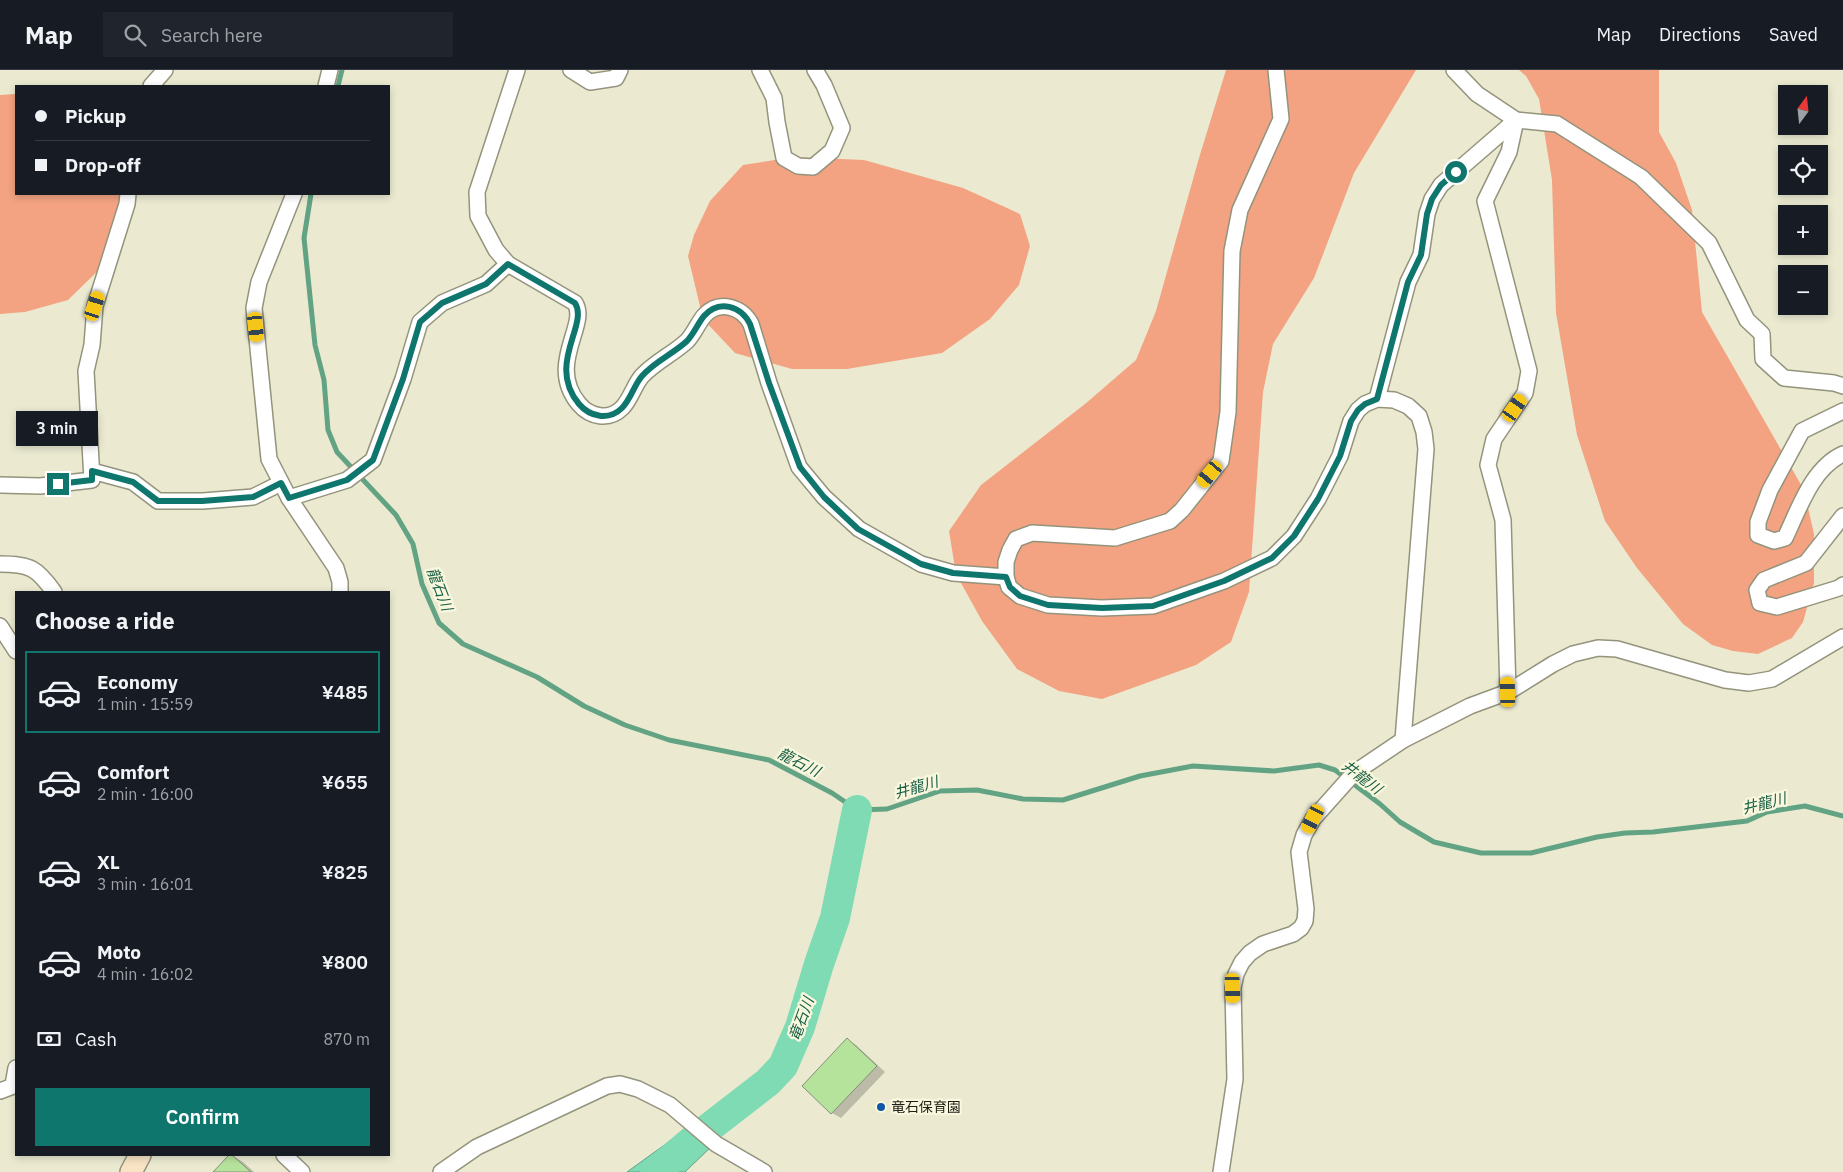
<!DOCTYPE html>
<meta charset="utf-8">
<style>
body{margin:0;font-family:"IBM Plex Sans","Noto Sans JP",sans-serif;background:#20242c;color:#f1f3f6;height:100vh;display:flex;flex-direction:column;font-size:19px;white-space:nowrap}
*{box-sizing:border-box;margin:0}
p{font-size:16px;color:#9ea1a6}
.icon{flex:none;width:28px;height:28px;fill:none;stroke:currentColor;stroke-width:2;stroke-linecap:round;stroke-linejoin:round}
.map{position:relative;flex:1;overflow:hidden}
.sheet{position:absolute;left:15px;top:521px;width:375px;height:565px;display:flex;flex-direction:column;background:#171b24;border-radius:0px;box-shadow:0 2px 8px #0003}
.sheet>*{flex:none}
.hud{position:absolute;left:15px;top:15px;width:375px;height:110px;border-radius:0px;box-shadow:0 2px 8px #0003;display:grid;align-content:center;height:110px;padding:0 20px;background:#171b24}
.needle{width:32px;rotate:15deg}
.controls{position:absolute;left:1778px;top:15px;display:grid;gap:10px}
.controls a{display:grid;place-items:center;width:50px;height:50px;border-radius:0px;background:#171b24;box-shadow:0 2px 8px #0003;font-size:25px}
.end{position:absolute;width:22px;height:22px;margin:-11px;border:6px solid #0f766e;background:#fff;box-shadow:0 0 0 2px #fff}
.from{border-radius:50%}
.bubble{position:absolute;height:35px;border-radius:0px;background:#171b24;box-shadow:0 2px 8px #0003;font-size:16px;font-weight:600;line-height:35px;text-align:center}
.car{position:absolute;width:15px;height:30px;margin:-15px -8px;border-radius:6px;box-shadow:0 0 4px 1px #0007;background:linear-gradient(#f5c518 24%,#345 0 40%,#f5c518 0 76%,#345 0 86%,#f5c518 0)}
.hud b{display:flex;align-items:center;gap:18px;height:48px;font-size:19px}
.hud b+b{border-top:1px solid #363941}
.hud i{width:12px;height:12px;background:#f1f3f6}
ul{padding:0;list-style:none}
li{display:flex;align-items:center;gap:15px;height:82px;margin:0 10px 8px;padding:0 10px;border:2px solid transparent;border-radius:0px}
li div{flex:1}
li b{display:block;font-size:19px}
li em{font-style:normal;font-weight:600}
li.current{border-color:#0f766e}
li>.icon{width:45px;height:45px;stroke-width:1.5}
h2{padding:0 20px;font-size:22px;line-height:60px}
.pay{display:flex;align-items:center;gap:12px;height:55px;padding:0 20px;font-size:19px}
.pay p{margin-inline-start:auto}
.primary-button{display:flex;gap:10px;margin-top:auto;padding:10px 20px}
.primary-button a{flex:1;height:58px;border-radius:0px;background:#0f766e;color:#fff;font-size:20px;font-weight:600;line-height:58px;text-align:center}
header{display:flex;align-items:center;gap:30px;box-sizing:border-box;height:70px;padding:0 25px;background:#171b24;border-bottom:1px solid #363941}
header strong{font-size:24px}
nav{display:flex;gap:28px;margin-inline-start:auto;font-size:18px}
.search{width:350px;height:45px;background:#20242c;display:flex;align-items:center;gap:12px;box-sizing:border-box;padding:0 18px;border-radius:0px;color:#9ea1a6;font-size:19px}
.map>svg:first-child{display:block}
.forest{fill:#f3a381}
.water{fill:#7edbb3;stroke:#62a384}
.shadow{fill:#0003}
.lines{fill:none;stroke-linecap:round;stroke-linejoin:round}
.stream{stroke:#62a384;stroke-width:5}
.river{stroke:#7edbb3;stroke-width:30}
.building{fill:#b6e39b;stroke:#83907c}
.street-casing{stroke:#94937c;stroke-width:18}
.secondary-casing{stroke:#94937c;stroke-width:24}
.street{stroke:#fff;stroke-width:15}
.secondary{stroke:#f8e4c5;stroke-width:21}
.route{stroke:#0f766e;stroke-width:6}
.poi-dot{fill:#0d57a6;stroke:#f9f7de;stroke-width:2}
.labels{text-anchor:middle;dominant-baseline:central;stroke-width:4.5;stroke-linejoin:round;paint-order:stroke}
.poi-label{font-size:14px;fill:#201f16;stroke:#f9f7de;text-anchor:start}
.water-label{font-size:15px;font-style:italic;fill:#185f45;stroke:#f9f7de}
</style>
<header>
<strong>Map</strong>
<div class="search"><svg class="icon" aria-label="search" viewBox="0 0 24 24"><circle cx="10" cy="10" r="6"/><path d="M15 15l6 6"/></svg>Search here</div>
<nav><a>Map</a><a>Directions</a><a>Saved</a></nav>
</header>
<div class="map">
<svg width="1843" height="1102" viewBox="0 0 1843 1102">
<rect width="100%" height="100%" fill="#ebead1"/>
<g class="forest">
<polygon points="1226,0 1416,0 1354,103 1314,208 1273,274 1263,322 1249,522 1231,572 1196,595 1102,629 1059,621 1017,599 982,551 956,504 949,461 981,415 1085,334 1136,290 1156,241 1199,88"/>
<polygon points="1519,0 1659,0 1659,62 1676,93 1692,140 1702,242 1804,420 1814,464 1814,513 1803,552 1792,568 1758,584 1733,581 1712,575 1683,554 1637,498 1605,451 1577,365 1556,243 1552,110 1539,29 1526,6"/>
<polygon points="16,24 16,124 134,124 111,188 68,230 25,242 0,244 0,25"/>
<polygon points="794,87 864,90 963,118 1020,144 1030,176 1019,215 990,249 942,283 847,299 792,299 735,283 703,249 688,186 694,165 710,131 743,95"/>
</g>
<polygon class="water" points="692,1055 714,1074 685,1102 627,1102"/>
<g class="shadow">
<polygon points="847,970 856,975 885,1002 841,1048 832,1043 803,1016"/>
<polygon points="231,1085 243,1092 254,1102 215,1102"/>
</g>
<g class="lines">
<g class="stream">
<polyline points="338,16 342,0"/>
<polyline points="311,124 304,168 315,275 324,310 328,360 337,382 396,445 413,474 422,514 439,553 463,574 537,607 584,636 625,655 669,670 769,690 832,723 857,740 887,739 940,721 977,720 1023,729 1063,730 1140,706 1193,696 1274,701 1319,695 1335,700 1380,734 1400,752 1434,772 1481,783 1531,783 1597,767 1625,763 1653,762 1747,751 1767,742 1805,736 1843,746"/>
</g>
<polyline class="river" points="655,1102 693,1070 768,1012 783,996 800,957 819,894 835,848 857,740"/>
</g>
<g class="building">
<polygon points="847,968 877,996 831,1044 802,1016"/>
<polygon points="229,1085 232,1085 251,1102 213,1102"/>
</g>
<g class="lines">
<defs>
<g id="street">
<polyline points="571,0 590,12 616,8 620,0"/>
<polyline points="760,0 774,28 777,52 784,88 798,96 813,97 832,81 842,58 824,15 815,0"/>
<polyline points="1276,0 1281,49 1240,140 1232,181 1228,342 1221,391 1182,440 1170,451 1115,468 1032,463 1016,469 1010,480 1006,492 1006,507 1009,517 1020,526 1048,535 1102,538 1153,536 1224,511 1272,488 1294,466 1318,429 1340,386 1351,351 1358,340 1365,334 1377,329 1394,330 1408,336 1419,346 1424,362 1426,379 1403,670"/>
<polyline points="1454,0 1477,24 1516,50 1557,54 1641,107 1709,173 1747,250 1762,264 1763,289 1784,308 1834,313 1843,316"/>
<polyline points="151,16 165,0"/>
<polyline points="326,16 330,0"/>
<polyline points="294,124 259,212 254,238 269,389 289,428 336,498 340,512 340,522"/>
<path d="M 508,194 L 575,233 C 589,255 546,294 579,334 C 590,347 609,351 622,338 C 631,329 634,315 642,306 C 655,292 673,284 687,271 C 694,264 698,253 704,246 C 719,229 742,237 751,254 L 769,313 L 799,397 L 824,427 L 859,459 L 921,494 L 953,503 L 1006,507"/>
<polyline points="1377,329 1408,212 1421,185 1427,144 1432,129 1441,115 1516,50"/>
<path d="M 1843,341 L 1802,361 L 1770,420 L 1758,452 L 1758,465 L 1774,471 L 1785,468 C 1799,439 1812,398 1843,384"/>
<polyline points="92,401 133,412 158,431 203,431 253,427 281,413"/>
<polyline points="0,415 40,416 92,410 86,301 92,275 95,236 127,134 128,124"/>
<polyline points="289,428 347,410 373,390 403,309 420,252 442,233 486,214 508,194 496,180 478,146 477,122 517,0"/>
<polyline points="1843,446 1806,493 1764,510 1757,520 1760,533 1777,537 1839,518 1843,515"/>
<path d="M 0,494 C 30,494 37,498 54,522"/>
<polyline points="0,556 16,581"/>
<polyline points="1508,622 1503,450 1488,395 1494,369 1525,323 1529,301 1485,131 1509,82 1516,50"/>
<polyline points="13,1015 16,998"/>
<polyline points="0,1021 16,1015"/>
<polyline points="284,1085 302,1102"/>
<polyline points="441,1102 477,1077 607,1016 620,1014 638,1019 670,1035 716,1074 764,1102"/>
<polyline points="1221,1102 1235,1009 1233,918 1236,904 1242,892 1250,883 1263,874 1293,864 1301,858 1305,851 1306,839 1299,782 1304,765 1313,749 1354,703 1403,670 1470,636 1508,622 1553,594 1573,584 1598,578 1617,579 1725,610 1749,613 1772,609 1843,567"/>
</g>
<polyline id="secondary" points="131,1102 140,1085"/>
</defs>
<use href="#street" class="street-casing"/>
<use href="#secondary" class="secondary-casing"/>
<use href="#street" class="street"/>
<use href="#secondary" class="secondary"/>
</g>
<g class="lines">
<path class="route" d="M 58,414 L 92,410 L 92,401 L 133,412 L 158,431 L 202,431 L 253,427 L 281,413 L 289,428 L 347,410 L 373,390 L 403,309 L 420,252 L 442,233 L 486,214 L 508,194 L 575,233 C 589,255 546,294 579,334 C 590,347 609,351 622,338 C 631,329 634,315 642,306 C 655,291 673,284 687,271 C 694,264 698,253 704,246 C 719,229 741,236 750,254 L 769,313 L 800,397 L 824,427 L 858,459 L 921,494 L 953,503 L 1006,507 L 1010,517 L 1020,526 L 1048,535 L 1102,538 L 1153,536 L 1224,511 L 1272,488 L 1294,466 L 1318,429 L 1340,386 L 1351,351 L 1358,340 L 1365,334 L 1377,329 L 1408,212 L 1421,185 L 1427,144 L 1432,129 L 1441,115 L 1456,102"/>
</g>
<circle class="poi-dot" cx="881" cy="1037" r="5"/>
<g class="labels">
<g class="poi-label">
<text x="891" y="1037">竜石保育園</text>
</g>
<g class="water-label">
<text transform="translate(440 519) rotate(69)">龍石川</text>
<text transform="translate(799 692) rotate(27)">龍石川</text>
<text transform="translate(1362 707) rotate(37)">井龍川</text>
<text transform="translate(916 717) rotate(-16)">井龍川</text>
<text transform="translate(1764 733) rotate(-14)">井龍川</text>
<text transform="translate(801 949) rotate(-70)">竜石川</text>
</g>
</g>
</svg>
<div class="controls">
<a><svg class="needle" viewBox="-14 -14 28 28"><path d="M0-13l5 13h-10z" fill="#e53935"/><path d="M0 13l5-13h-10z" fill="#9ea1a6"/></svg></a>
<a><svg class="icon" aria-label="locate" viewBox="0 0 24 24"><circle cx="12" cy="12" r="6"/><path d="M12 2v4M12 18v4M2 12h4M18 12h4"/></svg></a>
<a>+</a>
<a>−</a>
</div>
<i class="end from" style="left:1456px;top:102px"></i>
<i class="end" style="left:58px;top:414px"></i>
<div class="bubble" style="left:16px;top:341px;width:82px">3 min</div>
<i class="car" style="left:95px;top:236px;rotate:18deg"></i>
<i class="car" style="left:256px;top:257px;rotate:174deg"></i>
<i class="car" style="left:1515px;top:338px;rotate:35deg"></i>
<i class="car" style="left:1210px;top:404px;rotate:220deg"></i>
<i class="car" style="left:1508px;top:622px;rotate:359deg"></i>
<i class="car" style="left:1313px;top:749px;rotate:207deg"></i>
<i class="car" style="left:1233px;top:918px;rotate:178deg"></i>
<div class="hud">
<b><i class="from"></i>Pickup</b>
<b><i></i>Drop-off</b>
</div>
<section class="sheet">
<h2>Choose a ride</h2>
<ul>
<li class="current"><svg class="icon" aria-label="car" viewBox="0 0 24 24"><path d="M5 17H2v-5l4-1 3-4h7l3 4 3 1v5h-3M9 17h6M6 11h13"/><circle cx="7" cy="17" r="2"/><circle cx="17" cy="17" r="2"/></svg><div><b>Economy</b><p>1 min · 15:59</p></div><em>¥485</em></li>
<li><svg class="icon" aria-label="car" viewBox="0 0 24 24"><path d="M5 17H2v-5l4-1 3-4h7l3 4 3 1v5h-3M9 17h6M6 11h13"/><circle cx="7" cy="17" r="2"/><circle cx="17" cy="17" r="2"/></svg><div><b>Comfort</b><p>2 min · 16:00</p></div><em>¥655</em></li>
<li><svg class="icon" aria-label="car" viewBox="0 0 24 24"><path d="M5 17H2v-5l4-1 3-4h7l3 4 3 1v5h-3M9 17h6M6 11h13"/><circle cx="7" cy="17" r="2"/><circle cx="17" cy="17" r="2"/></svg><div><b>XL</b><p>3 min · 16:01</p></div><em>¥825</em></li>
<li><svg class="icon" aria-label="car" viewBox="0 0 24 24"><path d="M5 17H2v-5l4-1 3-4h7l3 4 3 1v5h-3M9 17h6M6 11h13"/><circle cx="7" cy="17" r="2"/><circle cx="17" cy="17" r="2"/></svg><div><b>Moto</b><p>4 min · 16:02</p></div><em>¥800</em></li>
</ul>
<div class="pay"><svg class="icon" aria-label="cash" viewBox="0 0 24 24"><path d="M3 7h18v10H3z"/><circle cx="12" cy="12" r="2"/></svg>Cash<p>870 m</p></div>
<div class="primary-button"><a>Confirm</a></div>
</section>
</div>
